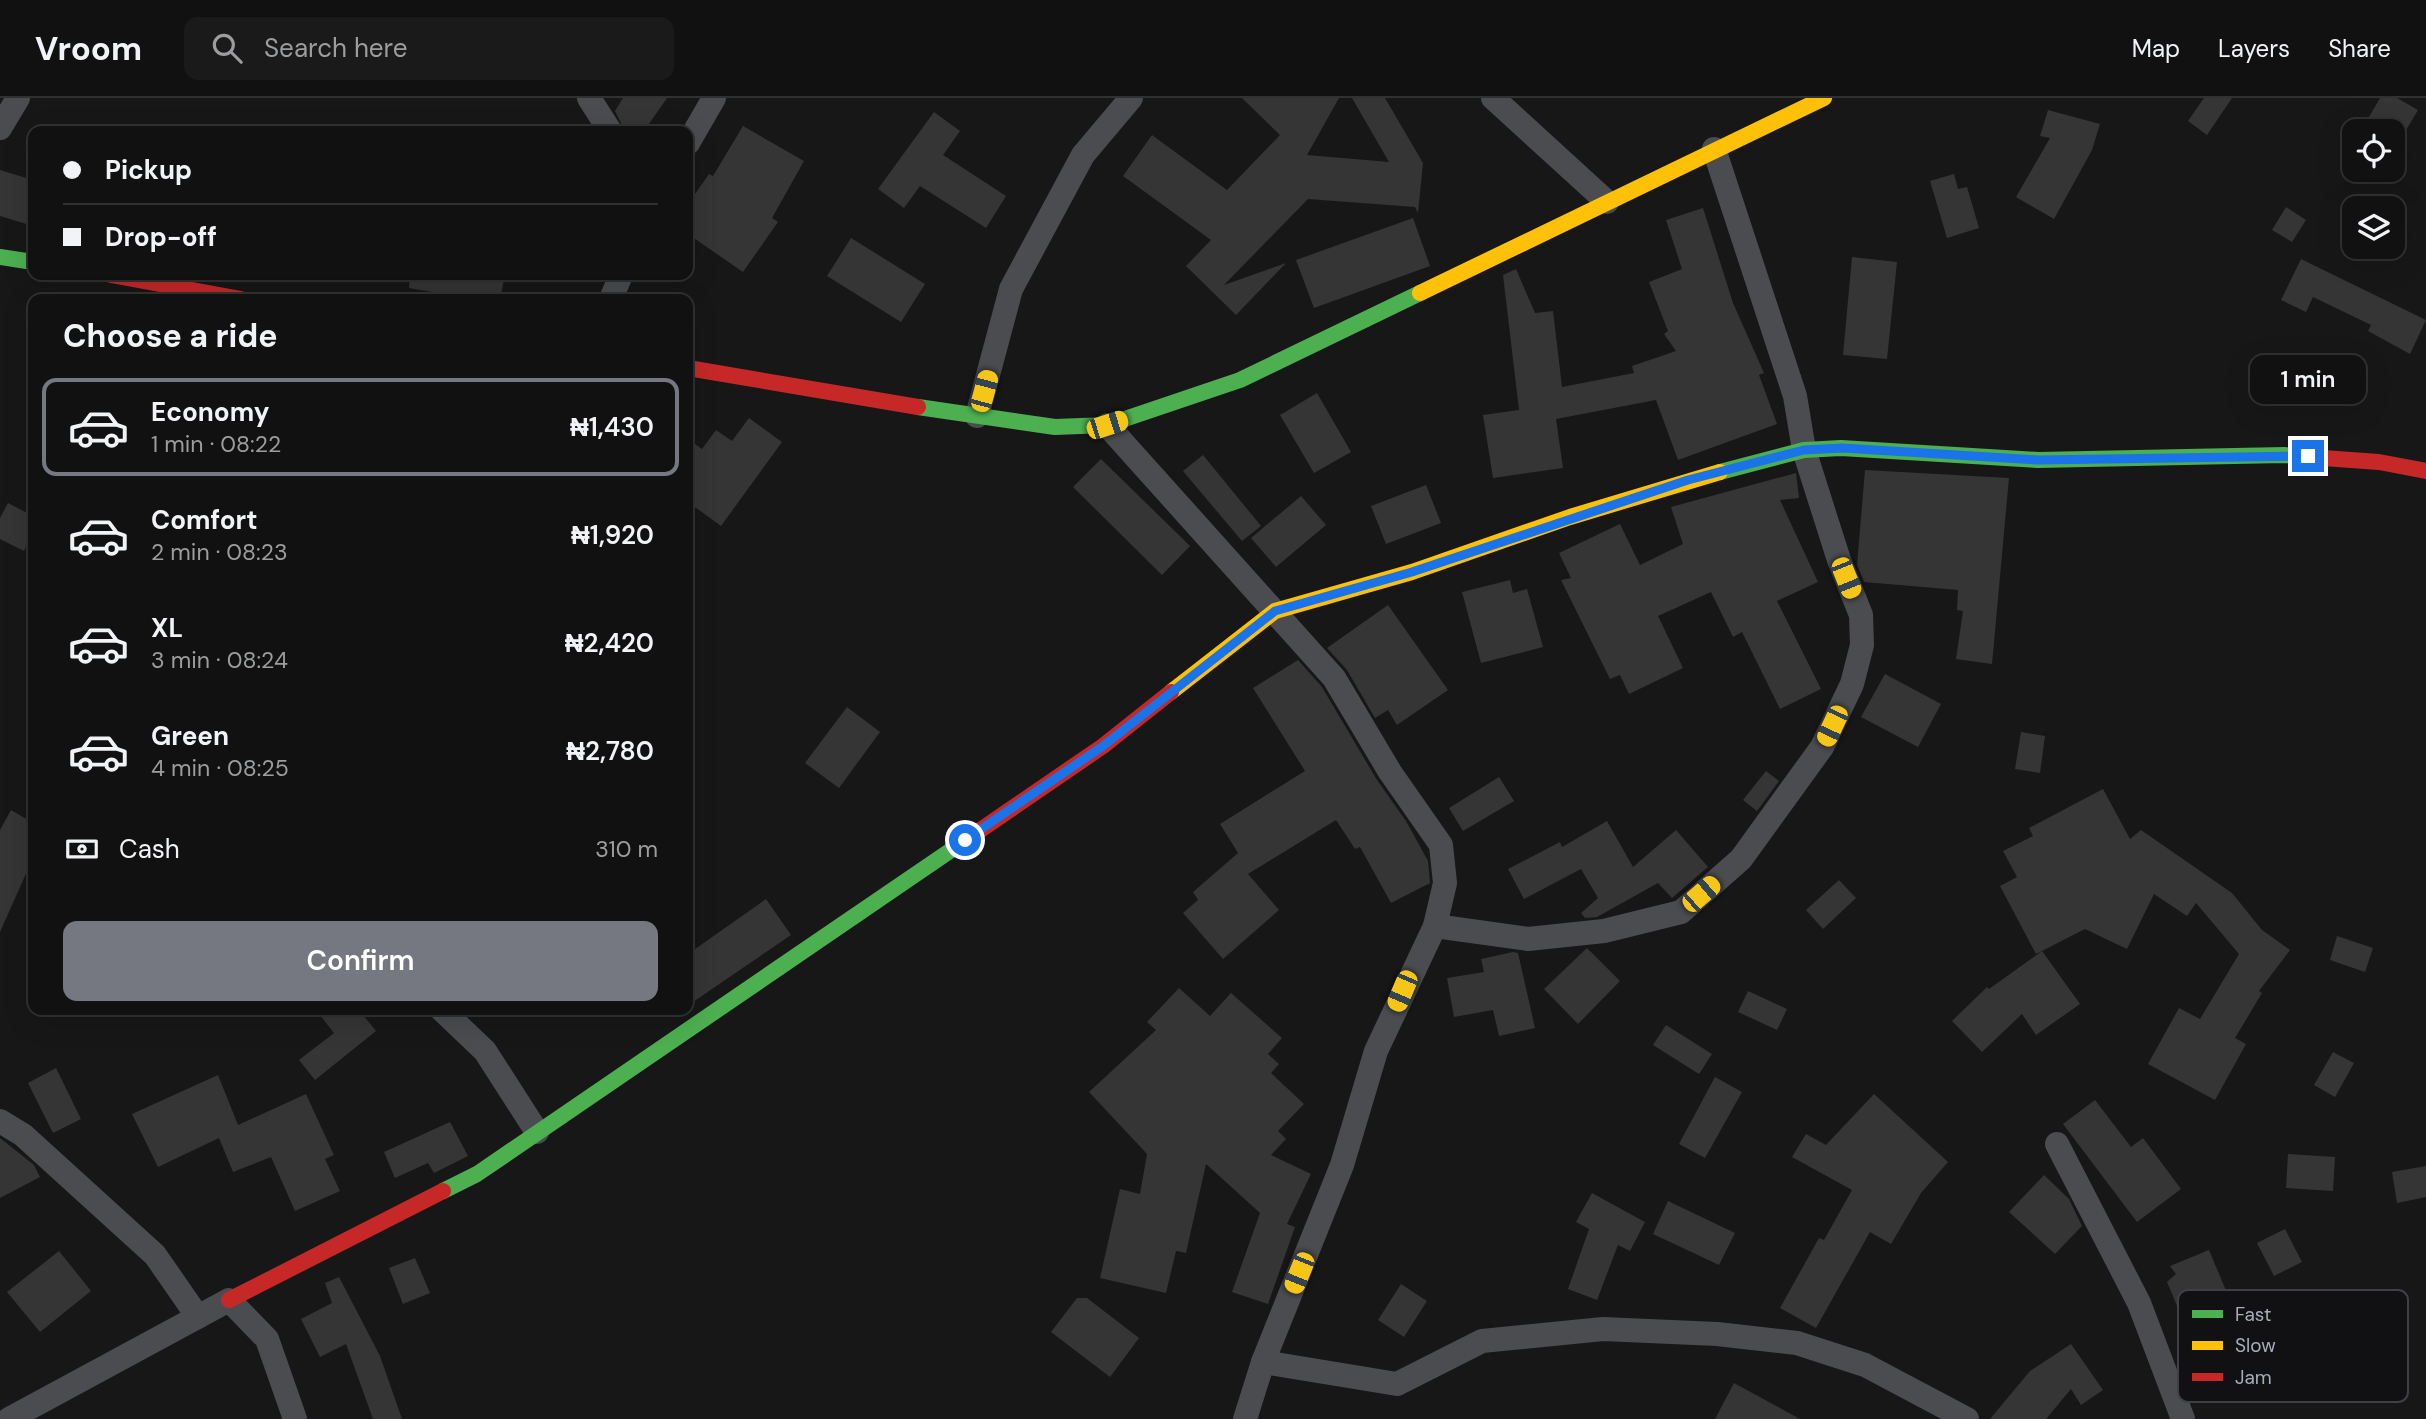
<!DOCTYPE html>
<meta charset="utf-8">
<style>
body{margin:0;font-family:"DM Sans",sans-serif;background:#1a1a1a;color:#f1f3f6;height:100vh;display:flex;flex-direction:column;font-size:26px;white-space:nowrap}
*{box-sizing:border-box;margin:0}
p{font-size:23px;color:#9c9d9f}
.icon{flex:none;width:38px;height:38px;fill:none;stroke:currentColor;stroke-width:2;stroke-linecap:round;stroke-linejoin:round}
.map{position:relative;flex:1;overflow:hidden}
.details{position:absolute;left:28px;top:196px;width:665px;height:721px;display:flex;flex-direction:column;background:#111;border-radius:14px;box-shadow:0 7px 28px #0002,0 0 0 2px #303131}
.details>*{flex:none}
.hud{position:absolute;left:28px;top:28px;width:665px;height:154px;border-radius:14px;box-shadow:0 7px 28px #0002,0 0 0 2px #303131;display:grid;align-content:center;height:154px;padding:0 35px;background:#111}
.tools{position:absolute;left:2342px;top:21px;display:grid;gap:14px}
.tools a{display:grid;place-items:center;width:63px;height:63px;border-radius:14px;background:#111;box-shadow:0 7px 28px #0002,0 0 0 2px #303131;font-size:35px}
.end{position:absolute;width:32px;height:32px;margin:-16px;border:9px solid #1a73e8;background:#fff;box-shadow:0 0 0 4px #fff}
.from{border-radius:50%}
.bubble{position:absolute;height:49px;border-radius:14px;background:#111;box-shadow:0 7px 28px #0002,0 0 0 2px #303131;font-size:23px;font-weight:600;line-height:49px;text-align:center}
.car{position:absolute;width:21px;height:42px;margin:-21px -10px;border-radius:9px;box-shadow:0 0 5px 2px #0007;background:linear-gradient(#f5c518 24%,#345 0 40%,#f5c518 0 76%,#345 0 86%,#f5c518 0)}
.hud b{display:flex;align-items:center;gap:24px;height:66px;font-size:26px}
.hud b+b{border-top:2px solid #303131}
.hud i{width:18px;height:18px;background:#f1f3f6}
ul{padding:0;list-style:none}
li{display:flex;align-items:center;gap:21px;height:98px;margin:0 14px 10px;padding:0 21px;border:4px solid transparent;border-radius:14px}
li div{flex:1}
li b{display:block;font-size:26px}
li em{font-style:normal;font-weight:600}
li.on{border-color:#757880}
li>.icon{width:63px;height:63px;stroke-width:1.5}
h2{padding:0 35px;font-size:32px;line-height:84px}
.pay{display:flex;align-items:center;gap:18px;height:77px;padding:0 35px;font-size:26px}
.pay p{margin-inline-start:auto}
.action{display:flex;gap:14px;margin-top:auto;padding:14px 35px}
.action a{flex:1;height:80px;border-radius:14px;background:#757880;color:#fff;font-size:28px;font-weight:600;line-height:80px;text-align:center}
header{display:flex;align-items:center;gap:42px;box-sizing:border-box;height:98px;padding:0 35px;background:#111;border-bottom:2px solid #303131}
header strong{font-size:33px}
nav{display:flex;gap:38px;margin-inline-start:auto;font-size:24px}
.search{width:490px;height:63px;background:#1a1a1a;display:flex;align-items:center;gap:18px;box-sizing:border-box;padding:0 24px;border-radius:14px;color:#9c9d9f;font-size:26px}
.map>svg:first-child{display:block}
.building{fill:#353536}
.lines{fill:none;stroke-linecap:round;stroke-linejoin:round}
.street{stroke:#4b4c50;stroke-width:24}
.fast{stroke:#4caf50;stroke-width:16}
.slow{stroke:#ffc107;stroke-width:16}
.jam{stroke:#c62828;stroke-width:16}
.route{stroke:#1a73e8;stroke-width:9}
.key{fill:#111113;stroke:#3e4045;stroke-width:2}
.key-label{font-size:19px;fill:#a8adb8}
</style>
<header>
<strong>Vroom</strong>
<div class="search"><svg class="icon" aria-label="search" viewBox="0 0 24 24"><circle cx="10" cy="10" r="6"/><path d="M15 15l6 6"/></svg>Search here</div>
<nav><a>Map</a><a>Layers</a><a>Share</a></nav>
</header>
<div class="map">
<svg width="2426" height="1321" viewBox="0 0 2426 1321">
<rect width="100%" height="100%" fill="#171717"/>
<g class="building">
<polygon points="623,0 667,0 644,33 625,33 615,13"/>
<polygon points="1242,0 1339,0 1307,57 1389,64 1352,0 1385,0 1423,65 1418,115 1415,109 1308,101 1224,187 1286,165 1236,217 1186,168 1211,142 1123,78 1152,37 1227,92 1280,37"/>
<polygon points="2204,0 2232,0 2207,37 2188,23"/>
<polygon points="2380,0 2397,0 2418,12 2402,39 2369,19"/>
<polygon points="2048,12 2100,26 2092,52 2054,121 2016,99 2050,40 2040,38"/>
<polygon points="934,14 960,33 943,57 1006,98 986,130 920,88 904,110 878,91"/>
<polygon points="743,28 804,63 772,120 778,124 743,174 688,136 688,106 709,76 713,78"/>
<polygon points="0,72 33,82 33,128 0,118"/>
<polygon points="1954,76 1958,91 1967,89 1979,130 1947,140 1930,83"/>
<polygon points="2286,109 2306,122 2292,144 2272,132"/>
<polygon points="1703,110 1733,205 1764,275 1759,277 1777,326 1678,362 1656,302 1556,321 1563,370 1493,380 1483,317 1519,312 1503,177 1516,171 1535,215 1553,213 1562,289 1634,275 1632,268 1676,253 1664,236 1668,233 1649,184 1682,171 1666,122"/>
<polygon points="1413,120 1430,168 1314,210 1296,162"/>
<polygon points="851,140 925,186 901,224 827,178"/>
<polygon points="1852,159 1897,164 1887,261 1843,257"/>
<polygon points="2301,161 2426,222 2410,256 2368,233 2371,227 2313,199 2306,214 2281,202"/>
<polygon points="410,177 505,177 500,201 474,201 409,190"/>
<polygon points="1317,295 1351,354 1314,375 1280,317"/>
<polygon points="749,320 782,344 721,428 688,404 688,341 702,351 716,332 732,343"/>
<polygon points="1203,357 1261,428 1242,443 1183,373"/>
<polygon points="1101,361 1190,448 1162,477 1073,389"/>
<polygon points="1865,372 2009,380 1992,566 1956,561 1963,513 1957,512 1958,492 1864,484 1857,467"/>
<polygon points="1796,375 1799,400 1780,402 1818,484 1777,503 1821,591 1780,611 1742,534 1733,539 1711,494 1658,518 1683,570 1629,596 1620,577 1610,581 1561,482 1571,480 1559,455 1620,426 1640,467 1683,446 1671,409"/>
<polygon points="1426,387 1441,425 1386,446 1371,408"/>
<polygon points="1301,398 1326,427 1276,469 1251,440"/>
<polygon points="8,405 33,418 33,434 24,453 0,441 0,420"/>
<polygon points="1510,482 1513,495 1527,491 1543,549 1481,565 1462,494"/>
<polygon points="1388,507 1448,592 1397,627 1388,612 1375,620 1347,572 1327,550"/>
<polygon points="1298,562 1322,589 1377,682 1406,723 1428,763 1430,785 1391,805 1360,749 1355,751 1336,722 1248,776 1279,812 1223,861 1183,815 1198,802 1193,794 1238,755 1220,726 1305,673 1253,590"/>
<polygon points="1885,576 1941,606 1918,649 1861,619"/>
<polygon points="847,609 880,634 839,690 805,665"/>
<polygon points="2021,634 2045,638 2040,675 2015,671"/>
<polygon points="1766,673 1779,683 1757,713 1743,702"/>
<polygon points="1499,679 1514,703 1463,733 1449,710"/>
<polygon points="2103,691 2130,741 2141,732 2232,795 2262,832 2290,852 2259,893 2262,895 2235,940 2246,946 2215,1002 2148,966 2179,910 2200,921 2239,856 2196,805 2187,818 2154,796 2127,851 2085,831 2036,856 2000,788 2017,779 2003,753 2033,738 2029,730"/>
<polygon points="11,712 33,725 33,760 0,834 0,732"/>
<polygon points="1607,723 1633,769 1676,732 1708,769 1672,800 1658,785 1597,819 1585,820 1581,815 1598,800 1581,771 1524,801 1508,771 1560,744 1562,749"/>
<polygon points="1839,782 1856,800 1823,831 1806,812"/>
<polygon points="766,801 791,837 693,904 688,897 688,856"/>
<polygon points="2337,838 2373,850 2365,874 2330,862"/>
<polygon points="1587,850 1620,883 1578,926 1544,891"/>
<polygon points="2042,853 2080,906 2036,937 2022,916 1982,954 1952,923 1987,889 1989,891"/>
<polygon points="1513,854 1518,855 1535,930 1499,938 1493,912 1454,919 1447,880 1484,874 1481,861"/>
<polygon points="1179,890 1210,918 1231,895 1282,940 1268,956 1279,966 1271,975 1304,1006 1278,1033 1286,1041 1271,1057 1311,1076 1287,1126 1295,1129 1268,1206 1232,1194 1260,1115 1206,1066 1186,1155 1176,1153 1166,1195 1100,1180 1120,1091 1140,1096 1147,1056 1089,994 1156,932 1147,924"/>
<polygon points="1748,893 1787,911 1777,932 1738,914"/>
<polygon points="316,912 359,912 376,933 315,982 299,962 334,935"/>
<polygon points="1666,927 1712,956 1699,976 1653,947"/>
<polygon points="2333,954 2354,965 2335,999 2314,987"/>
<polygon points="56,970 81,1021 53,1035 28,985"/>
<polygon points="218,977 238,1027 306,996 334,1057 325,1061 340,1093 295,1113 271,1059 233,1074 219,1040 158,1069 132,1016"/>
<polygon points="1715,979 1742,994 1705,1060 1679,1046"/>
<polygon points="1874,996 1948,1064 1921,1095 1891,1146 1870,1134 1816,1230 1780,1210 1819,1140 1824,1142 1852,1092 1792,1059 1806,1036 1826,1047"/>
<polygon points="2095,1002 2131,1049 2143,1040 2181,1091 2137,1124 2063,1026"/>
<polygon points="450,1024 468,1058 434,1075 428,1065 395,1080 384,1054"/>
<polygon points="0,1040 34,1067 40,1079 0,1100"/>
<polygon points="2288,1056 2335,1059 2333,1093 2286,1090"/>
<polygon points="2426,1068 2426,1099 2397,1105 2392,1074"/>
<polygon points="2044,1077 2069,1101 2082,1128 2055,1156 2009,1114"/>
<polygon points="1592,1095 1645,1124 1630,1153 1618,1147 1597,1202 1568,1191 1589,1131 1576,1124"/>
<polygon points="1668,1103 1735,1135 1719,1167 1653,1136"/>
<polygon points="2285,1131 2302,1164 2274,1178 2257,1145"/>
<polygon points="2209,1152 2235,1214 2188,1234 2167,1184 2176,1176 2170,1168"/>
<polygon points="59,1153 91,1193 40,1234 7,1194"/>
<polygon points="415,1160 430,1195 403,1206 389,1170"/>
<polygon points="339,1179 380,1258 402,1321 373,1321 346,1246 320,1259 301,1221 332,1205 325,1185"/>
<polygon points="1401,1186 1427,1203 1404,1239 1378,1222"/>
<polygon points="1077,1200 1087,1200 1139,1240 1110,1279 1051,1234"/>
<polygon points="2071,1246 2103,1292 2081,1307 2071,1291 2046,1321 1990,1321 2030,1273"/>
<polygon points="1734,1285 1800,1321 1715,1321"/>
</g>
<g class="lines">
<g class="street">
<polyline points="589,0 610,33"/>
<polyline points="1493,0 1607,104"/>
<polyline points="0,30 18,0"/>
<polyline points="688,45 714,0"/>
<polyline points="611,201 621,177"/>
<polyline points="977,318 1011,191 1083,57 1131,0"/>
<polyline points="1107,327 1334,580 1390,674 1441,747 1445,785 1435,828 1376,953 1342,1067 1263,1264 1245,1321"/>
<polyline points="1435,828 1528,841 1604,833 1681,814 1741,761 1822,649 1852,586 1862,547 1861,517 1839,462 1804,352 1795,298 1714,51"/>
<polyline points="442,912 485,953 537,1034"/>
<polyline points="0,1023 23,1037 155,1157 198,1219"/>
<polyline points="2057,1046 2139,1205 2183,1321"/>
<polyline points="1263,1264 1397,1286 1482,1243 1603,1231 1717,1236 1797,1245 1865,1267 1967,1321"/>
<polyline points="9,1321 229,1202 267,1241 295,1321"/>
</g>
<g class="fast">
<polyline points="0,159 33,164"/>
<polyline points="918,309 1055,329 1107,327 1240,282 1420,195"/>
<polyline points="1720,374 1804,352 1841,350 2038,362 2284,357 2323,360"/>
<polyline points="443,1093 477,1076 963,744"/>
</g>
<g class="slow">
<polyline points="1420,195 1824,0"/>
<polyline points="1171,594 1275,513 1412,474 1570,419 1720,374"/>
</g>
<g class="jam">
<polyline points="111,177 241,201"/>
<polyline points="688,270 918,309"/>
<polyline points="2323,360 2379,364 2426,373"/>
<polyline points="963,744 1103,648 1171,594"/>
<polyline points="229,1202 443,1093"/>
</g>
</g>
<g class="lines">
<polyline class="route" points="965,742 1103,648 1275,513 1412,474 1688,382 1804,352 1842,350 2038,362 2308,358"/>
</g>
<rect x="2178" y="1192" width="230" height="112" rx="10" class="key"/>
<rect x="2192" y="1212" width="31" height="8" fill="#4caf50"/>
<rect x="2192" y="1243" width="31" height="9" fill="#ffc107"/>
<rect x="2192" y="1275" width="31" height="8" fill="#c62828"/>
<g class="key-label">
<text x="2235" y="1223">Fast</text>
<text x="2235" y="1254">Slow</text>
<text x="2235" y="1286">Jam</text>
</g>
</svg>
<div class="tools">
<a><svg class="icon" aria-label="locate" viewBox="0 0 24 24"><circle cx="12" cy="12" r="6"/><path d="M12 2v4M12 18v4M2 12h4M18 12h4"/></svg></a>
<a><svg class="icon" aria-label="layers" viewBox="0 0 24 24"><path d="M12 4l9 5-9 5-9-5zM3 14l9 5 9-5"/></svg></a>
</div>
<i class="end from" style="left:965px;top:742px"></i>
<i class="end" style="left:2308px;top:358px"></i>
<div class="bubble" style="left:2250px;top:257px;width:116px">1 min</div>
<i class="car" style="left:984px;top:293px;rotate:15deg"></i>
<i class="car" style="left:1107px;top:327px;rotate:72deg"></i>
<i class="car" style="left:1846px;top:480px;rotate:158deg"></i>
<i class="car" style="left:1832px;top:628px;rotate:205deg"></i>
<i class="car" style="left:1701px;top:796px;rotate:49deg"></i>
<i class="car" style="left:1402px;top:893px;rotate:203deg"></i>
<i class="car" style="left:1299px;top:1175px;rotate:202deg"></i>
<div class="hud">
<b><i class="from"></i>Pickup</b>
<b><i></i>Drop-off</b>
</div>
<section class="details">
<h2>Choose a ride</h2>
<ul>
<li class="on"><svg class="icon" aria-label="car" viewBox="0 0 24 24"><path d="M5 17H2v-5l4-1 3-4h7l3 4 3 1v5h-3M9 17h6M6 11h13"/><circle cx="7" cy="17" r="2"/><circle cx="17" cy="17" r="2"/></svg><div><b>Economy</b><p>1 min · 08:22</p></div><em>₦1,430</em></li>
<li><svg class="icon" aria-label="car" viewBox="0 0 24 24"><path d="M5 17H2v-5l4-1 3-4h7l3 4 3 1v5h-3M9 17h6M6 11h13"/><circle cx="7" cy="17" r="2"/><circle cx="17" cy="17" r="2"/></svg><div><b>Comfort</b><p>2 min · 08:23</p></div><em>₦1,920</em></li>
<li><svg class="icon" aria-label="car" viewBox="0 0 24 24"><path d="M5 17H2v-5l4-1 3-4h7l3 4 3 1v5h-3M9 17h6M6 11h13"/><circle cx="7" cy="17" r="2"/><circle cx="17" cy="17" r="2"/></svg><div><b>XL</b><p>3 min · 08:24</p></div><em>₦2,420</em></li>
<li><svg class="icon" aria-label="car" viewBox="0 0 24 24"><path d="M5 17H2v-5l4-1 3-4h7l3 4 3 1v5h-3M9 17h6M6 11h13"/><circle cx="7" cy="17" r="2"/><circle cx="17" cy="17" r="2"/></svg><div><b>Green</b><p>4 min · 08:25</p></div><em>₦2,780</em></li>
</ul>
<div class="pay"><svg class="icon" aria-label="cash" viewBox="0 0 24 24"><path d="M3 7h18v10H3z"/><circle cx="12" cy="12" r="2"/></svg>Cash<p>310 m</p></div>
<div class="action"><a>Confirm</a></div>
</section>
</div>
